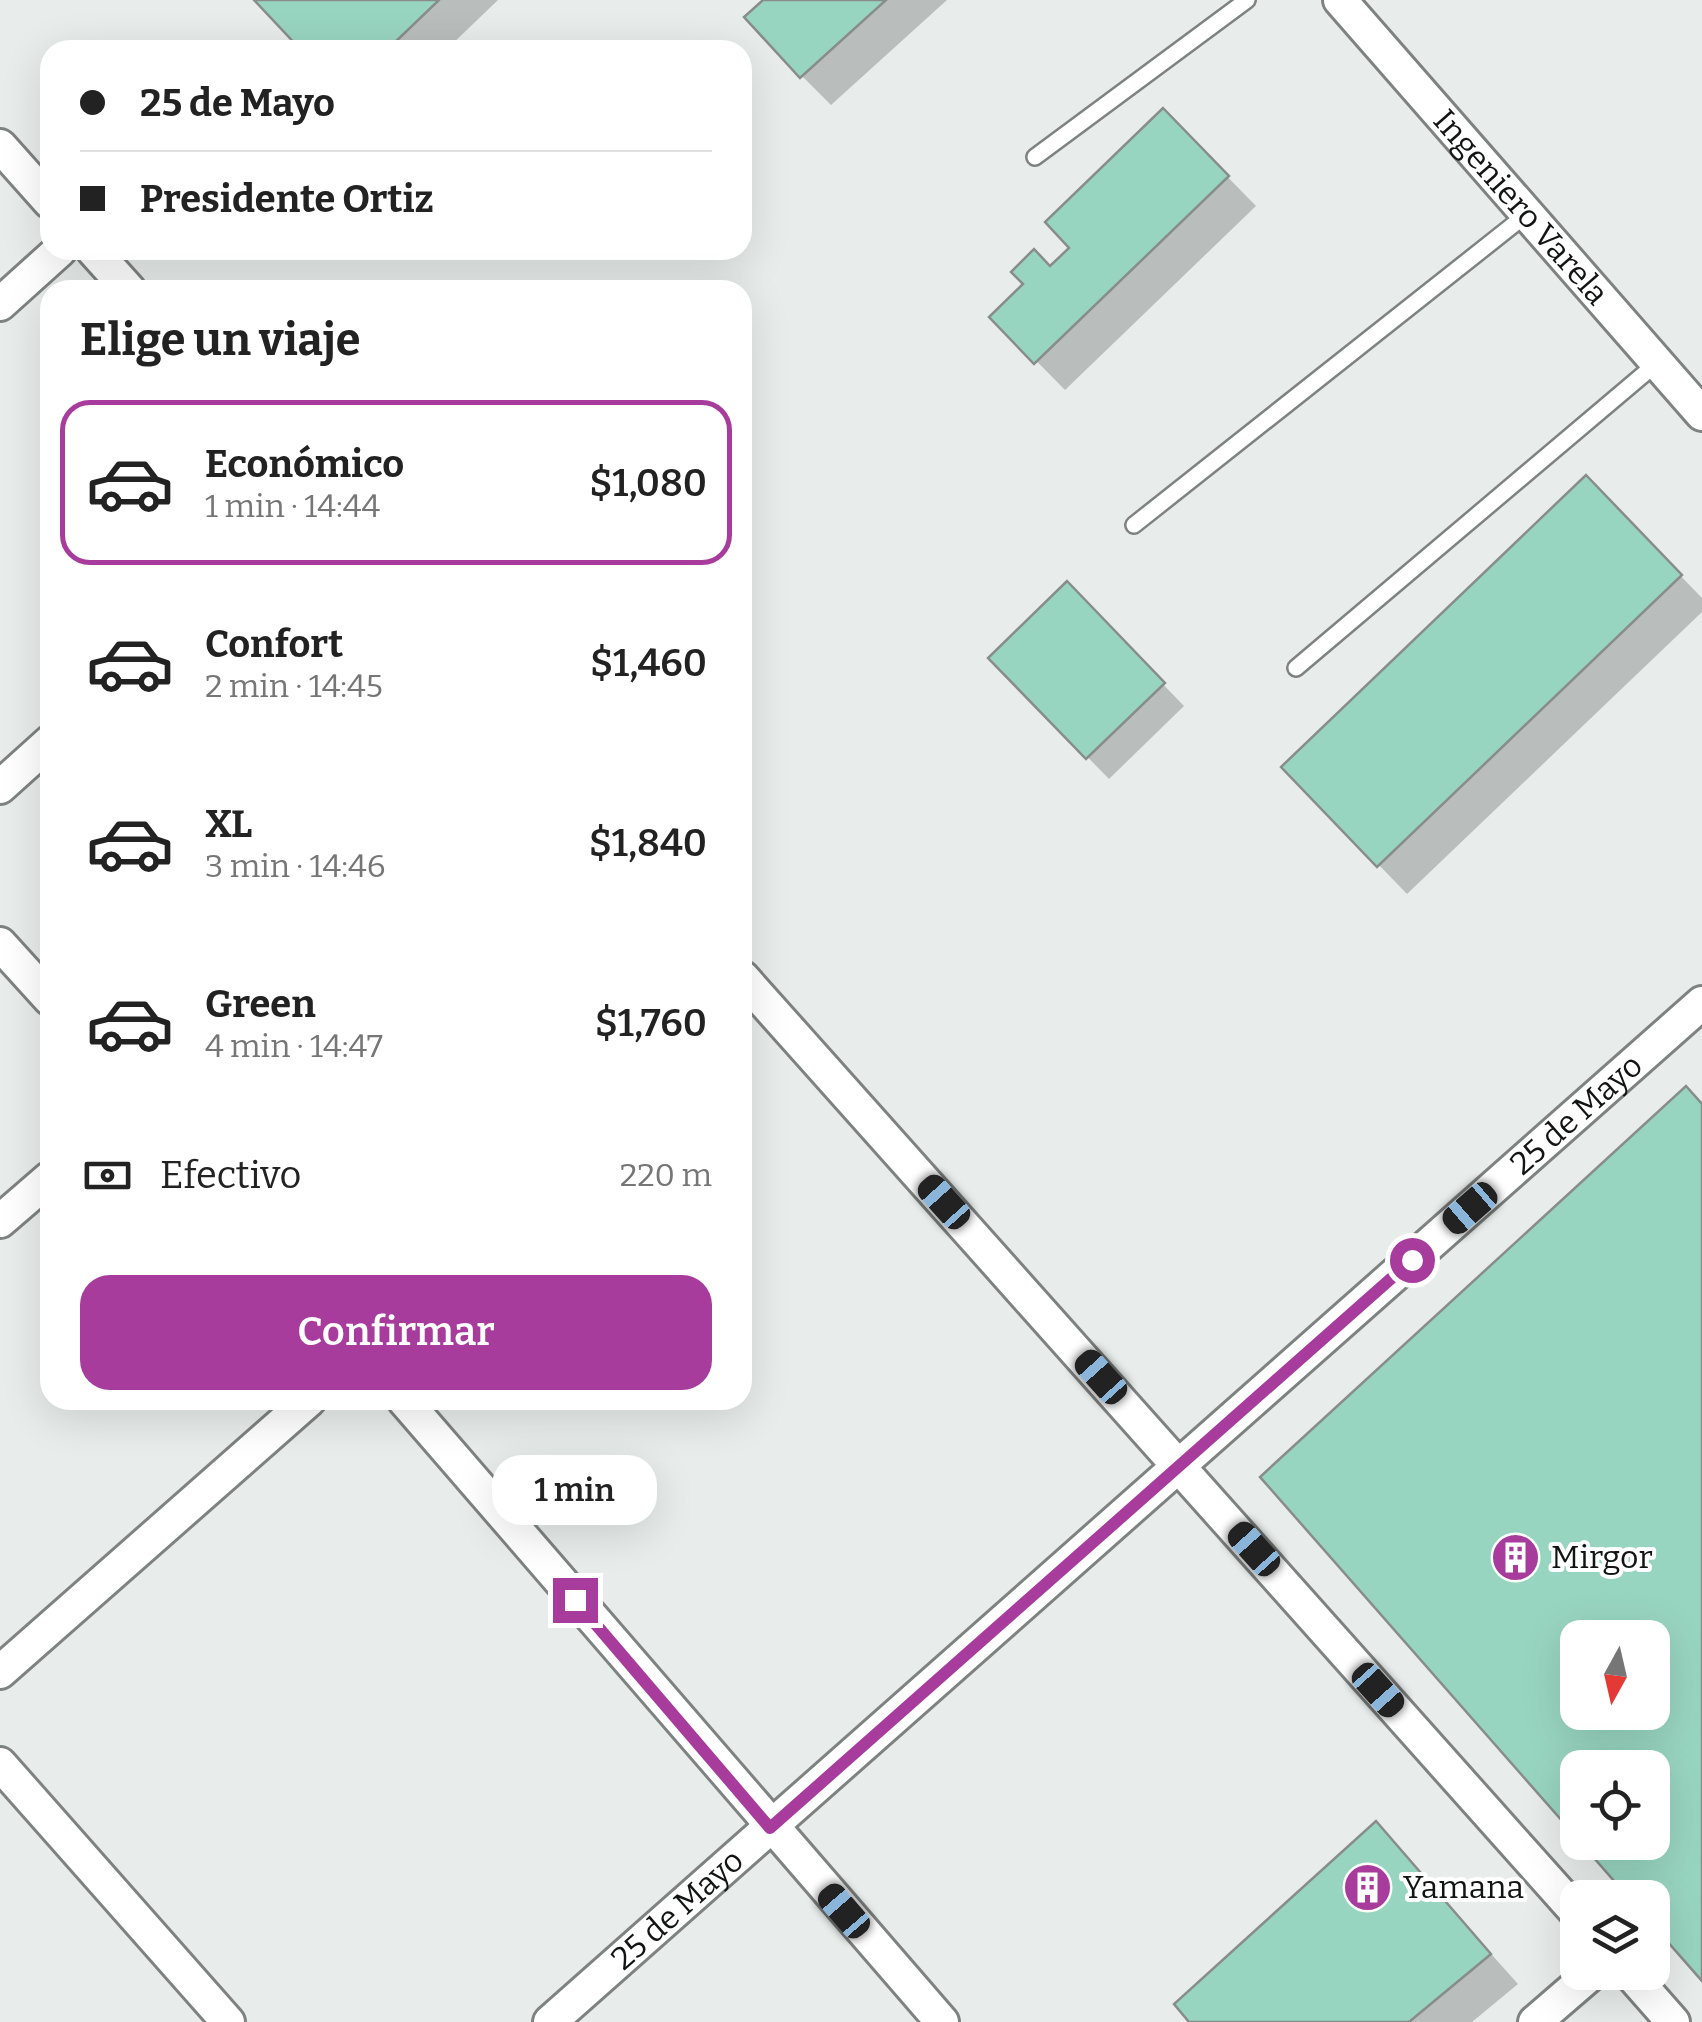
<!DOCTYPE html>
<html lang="es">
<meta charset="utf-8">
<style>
body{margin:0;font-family:Bitter,serif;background:#f2f2f2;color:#222;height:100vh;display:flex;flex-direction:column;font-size:38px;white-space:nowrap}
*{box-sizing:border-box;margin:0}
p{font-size:32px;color:#767676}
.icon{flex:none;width:55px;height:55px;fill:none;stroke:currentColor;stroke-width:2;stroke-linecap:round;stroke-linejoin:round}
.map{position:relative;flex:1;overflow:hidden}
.side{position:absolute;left:40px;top:280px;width:712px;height:1130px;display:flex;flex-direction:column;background:#fff;border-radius:30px;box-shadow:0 10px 40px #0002}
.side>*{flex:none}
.banner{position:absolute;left:40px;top:40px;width:712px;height:220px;border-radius:30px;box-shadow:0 10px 40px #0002;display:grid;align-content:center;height:220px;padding:0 40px;background:#fff}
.needle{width:65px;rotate:188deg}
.controls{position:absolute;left:1560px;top:1620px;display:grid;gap:20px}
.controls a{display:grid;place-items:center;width:110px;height:110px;border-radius:20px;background:#fff;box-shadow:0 10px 40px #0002;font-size:50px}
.end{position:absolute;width:45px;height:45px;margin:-22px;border:12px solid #a73c9c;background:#fff;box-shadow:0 0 0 5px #fff}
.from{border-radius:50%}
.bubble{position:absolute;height:70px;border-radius:30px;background:#fff;box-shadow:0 10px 40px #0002;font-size:32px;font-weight:600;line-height:70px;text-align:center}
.car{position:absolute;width:30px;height:60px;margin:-30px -15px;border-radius:12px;box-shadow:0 0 8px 2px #0007;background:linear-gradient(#222 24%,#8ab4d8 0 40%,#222 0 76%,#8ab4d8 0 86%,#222 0)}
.banner b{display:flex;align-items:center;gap:35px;height:95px;font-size:38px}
.banner b+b{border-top:2px solid #e0e0e0}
.banner i{width:25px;height:25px;background:#222}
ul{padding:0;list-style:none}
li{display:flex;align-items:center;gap:30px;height:165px;margin:0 20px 15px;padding:0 20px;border:5px solid transparent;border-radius:30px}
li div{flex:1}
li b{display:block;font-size:38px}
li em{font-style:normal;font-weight:600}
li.selected{border-color:#a73c9c}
li>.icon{width:90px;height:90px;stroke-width:1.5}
h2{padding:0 40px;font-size:45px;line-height:120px}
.pay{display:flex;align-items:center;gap:25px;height:110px;padding:0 40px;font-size:38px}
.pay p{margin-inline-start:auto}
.action{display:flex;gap:20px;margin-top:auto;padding:20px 40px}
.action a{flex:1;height:115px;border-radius:30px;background:#a73c9c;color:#fff;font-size:40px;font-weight:600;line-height:115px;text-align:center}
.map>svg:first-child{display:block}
.shadow{fill:#0003}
.building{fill:#98d5c1;stroke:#888c8a;stroke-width:2.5;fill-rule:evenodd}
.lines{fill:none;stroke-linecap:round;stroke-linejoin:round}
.lane-casing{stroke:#7e8281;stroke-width:20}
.street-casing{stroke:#7e8281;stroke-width:38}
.lane{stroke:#fff;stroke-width:15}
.street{stroke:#fff;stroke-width:32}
.route{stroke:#a73c9c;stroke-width:12}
.labels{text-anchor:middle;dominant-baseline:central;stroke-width:8;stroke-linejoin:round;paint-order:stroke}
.street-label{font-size:32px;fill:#121313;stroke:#fff}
.poi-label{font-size:32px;fill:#121313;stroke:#fff;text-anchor:start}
</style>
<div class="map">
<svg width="1702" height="2022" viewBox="0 0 1702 2022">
<rect width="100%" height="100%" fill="#e8edeb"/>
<g class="shadow">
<polygon points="257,0 498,0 446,50 305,50"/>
<polygon points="767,0 947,0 831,105 802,76"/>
<polygon points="1163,111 1256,206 1065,390 993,317 1073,248"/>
<polygon points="1614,507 1702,598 1702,612 1407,894 1379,865"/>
<polygon points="1067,585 1184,706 1109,779 991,658"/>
<polygon points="1375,1824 1518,1984 1472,2022 1193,2022"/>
</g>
<g class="building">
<polygon points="254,0 439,0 387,50 301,50"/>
<polygon points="763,0 886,0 800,78 744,17"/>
<polygon points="1163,108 1229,176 1034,364 989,317 1023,284 1011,272 1034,249 1050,266 1069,248 1045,222"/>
<polygon points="1586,475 1682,575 1377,867 1281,767"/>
<polygon points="1067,581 1165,683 1086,759 988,658"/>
<path d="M 1686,1086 L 1702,1104 L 1702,1981 L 1652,1924 L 1652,1898 L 1629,1898 L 1580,1842 L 1652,1842 L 1652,1768 L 1578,1768 L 1578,1839 L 1260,1477 ZM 1578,1638 L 1652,1638 L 1652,1712 L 1578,1712 Z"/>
<polygon points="1376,1821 1491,1954 1409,2022 1189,2022 1174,2004"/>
</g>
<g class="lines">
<defs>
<g id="lane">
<polyline points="1035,157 1247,0"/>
<polyline points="1134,525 1527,214"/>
<polyline points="1296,668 1657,363"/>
</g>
<g id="street">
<path id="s1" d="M 1340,0 L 1702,414"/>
<polyline points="0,146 50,202"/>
<polyline points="93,250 129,290"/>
<polyline points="0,304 60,250"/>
<polyline points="0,787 50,742"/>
<polyline points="0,944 50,999"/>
<polyline points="742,977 1578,1914"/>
<polyline points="0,1221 50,1178"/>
<polyline points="404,1400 942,2022"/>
<polyline points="0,1672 309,1400"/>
<polyline points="0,1764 228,2022"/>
<polyline points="1629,1972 1673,2022"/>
<path id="s2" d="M 550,2022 L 1702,1003"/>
<polyline points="1535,2022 1593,1972"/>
</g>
</defs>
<use href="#lane" class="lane-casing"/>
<use href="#street" class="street-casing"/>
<use href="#lane" class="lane"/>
<use href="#street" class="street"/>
</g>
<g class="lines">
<polyline class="route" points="575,1600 770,1828 1412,1260"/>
</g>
<defs>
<symbol id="building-disc" viewBox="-11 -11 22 22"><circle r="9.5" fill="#a73c9c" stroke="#fff"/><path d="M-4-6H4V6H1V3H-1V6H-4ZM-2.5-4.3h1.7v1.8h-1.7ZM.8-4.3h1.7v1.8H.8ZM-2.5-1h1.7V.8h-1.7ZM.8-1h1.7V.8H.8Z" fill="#fff"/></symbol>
</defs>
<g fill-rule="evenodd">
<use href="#building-disc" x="1488" y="1530" width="55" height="55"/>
<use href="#building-disc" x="1340" y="1860" width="55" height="55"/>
</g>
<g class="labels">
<g class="street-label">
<text stroke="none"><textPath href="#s1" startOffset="275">Ingeniero Varela</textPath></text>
<text stroke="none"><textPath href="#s2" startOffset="1370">25 de Mayo</textPath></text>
<text stroke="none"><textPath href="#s2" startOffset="170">25 de Mayo</textPath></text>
</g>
<g class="poi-label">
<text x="1551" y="1557">Mirgor</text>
<text x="1403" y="1887">Yamana</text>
</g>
</g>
</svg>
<div class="controls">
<a><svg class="needle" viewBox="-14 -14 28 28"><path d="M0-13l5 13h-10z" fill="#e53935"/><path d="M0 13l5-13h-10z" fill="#767676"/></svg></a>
<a><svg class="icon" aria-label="locate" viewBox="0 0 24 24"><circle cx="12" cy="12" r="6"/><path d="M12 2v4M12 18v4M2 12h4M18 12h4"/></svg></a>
<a><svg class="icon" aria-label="layers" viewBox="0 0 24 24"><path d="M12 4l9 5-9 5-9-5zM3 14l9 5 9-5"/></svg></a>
</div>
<i class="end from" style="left:1412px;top:1260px"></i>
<i class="end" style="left:575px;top:1600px"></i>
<div class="bubble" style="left:492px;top:1455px;width:165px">1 min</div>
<i class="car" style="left:944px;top:1202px;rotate:318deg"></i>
<i class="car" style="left:1470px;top:1208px;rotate:229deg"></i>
<i class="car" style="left:1101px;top:1377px;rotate:318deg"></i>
<i class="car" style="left:1254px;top:1549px;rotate:318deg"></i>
<i class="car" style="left:1378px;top:1690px;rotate:138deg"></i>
<i class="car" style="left:844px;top:1911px;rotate:319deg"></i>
<div class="banner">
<b><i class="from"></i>25 de Mayo</b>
<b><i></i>Presidente Ortiz</b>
</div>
<section class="side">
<h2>Elige un viaje</h2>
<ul>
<li class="selected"><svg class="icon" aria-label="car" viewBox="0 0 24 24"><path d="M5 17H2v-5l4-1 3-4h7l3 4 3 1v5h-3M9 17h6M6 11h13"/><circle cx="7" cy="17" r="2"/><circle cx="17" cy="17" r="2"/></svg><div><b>Económico</b><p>1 min · 14:44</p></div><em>$1,080</em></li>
<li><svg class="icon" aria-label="car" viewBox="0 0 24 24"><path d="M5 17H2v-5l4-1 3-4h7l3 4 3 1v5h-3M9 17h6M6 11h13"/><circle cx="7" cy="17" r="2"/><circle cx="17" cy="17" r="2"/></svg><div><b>Confort</b><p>2 min · 14:45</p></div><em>$1,460</em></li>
<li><svg class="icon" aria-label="car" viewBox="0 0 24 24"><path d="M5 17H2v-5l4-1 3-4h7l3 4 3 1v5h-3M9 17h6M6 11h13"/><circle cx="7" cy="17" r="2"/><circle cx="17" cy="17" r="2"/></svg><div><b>XL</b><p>3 min · 14:46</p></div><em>$1,840</em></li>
<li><svg class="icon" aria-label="car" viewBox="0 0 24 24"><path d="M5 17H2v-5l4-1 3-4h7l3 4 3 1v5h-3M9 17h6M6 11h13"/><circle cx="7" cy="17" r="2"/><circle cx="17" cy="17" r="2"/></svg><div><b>Green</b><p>4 min · 14:47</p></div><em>$1,760</em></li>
</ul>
<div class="pay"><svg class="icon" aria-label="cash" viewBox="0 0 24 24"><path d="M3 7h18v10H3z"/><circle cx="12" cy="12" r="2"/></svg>Efectivo<p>220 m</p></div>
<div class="action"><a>Confirmar</a></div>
</section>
</div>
